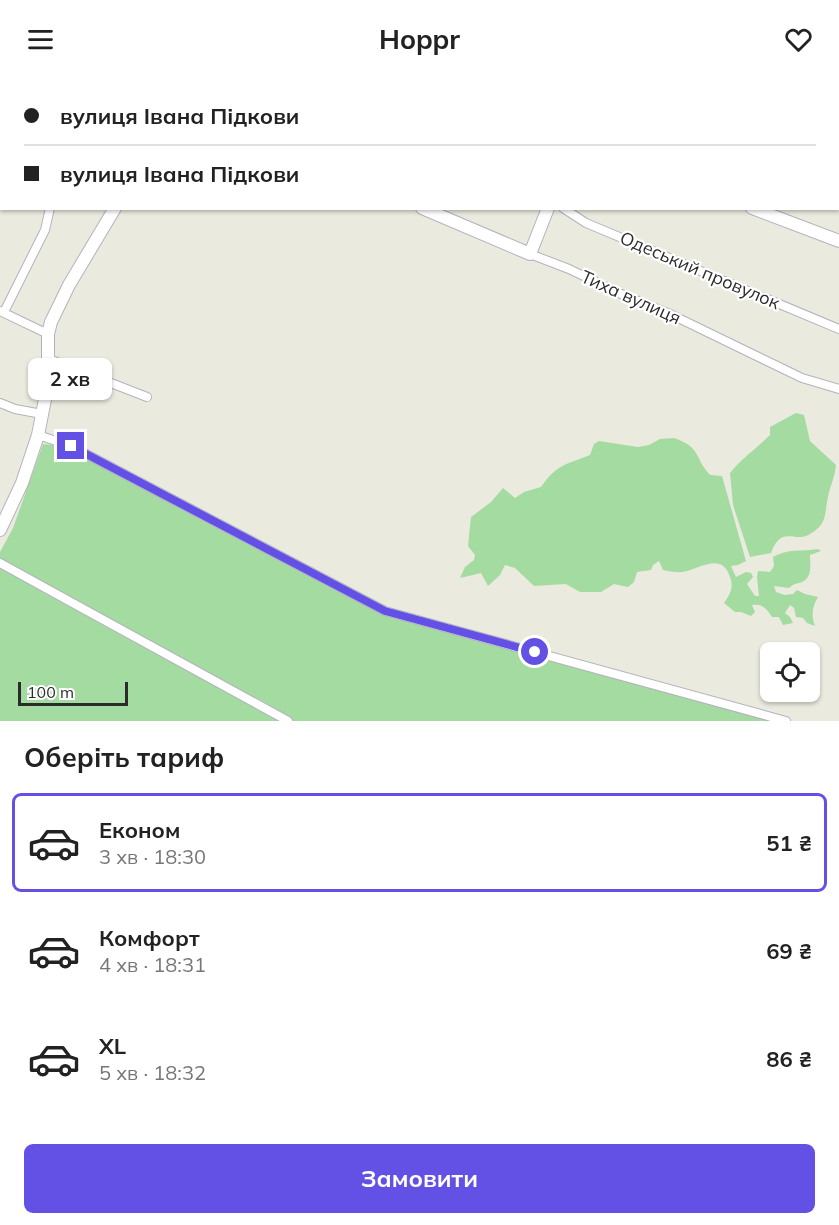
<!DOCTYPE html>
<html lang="uk">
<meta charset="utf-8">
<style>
body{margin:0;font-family:Mulish,sans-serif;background:#f6f6f6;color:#222;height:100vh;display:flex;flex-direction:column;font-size:22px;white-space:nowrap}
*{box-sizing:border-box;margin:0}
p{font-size:20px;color:#767676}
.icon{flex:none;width:33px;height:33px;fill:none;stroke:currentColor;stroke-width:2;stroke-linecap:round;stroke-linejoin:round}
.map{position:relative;height:643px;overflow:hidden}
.drawer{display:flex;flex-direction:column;background:#fff;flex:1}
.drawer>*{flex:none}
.banner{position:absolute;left:0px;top:0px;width:840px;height:132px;box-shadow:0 2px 4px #0004;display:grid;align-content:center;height:132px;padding:0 24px;background:#fff}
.fabs{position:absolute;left:760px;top:564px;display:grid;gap:12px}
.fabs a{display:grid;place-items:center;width:60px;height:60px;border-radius:9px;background:#fff;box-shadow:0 2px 4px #0004;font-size:30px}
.scale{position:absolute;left:18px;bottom:15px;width:110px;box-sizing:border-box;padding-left:6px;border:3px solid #2b2b2b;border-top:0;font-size:16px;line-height:21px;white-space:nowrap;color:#2b2b2b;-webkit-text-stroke:4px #fff;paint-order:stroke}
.end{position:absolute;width:27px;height:27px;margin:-14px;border:8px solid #6351e6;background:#fff;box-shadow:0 0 0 3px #fff}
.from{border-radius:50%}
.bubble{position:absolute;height:42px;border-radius:9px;background:#fff;box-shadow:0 2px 4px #0004;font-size:20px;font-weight:700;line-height:42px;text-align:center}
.banner b{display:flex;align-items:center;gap:21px;height:57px;font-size:22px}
.banner b+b{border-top:2px solid #e0e0e0}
.banner i{width:15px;height:15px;background:#222}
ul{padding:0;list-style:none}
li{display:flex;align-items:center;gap:18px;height:99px;margin:0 12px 9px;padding:0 12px;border:3px solid transparent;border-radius:9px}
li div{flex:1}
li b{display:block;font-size:22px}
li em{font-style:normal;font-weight:700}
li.on{border-color:#6351e6}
li>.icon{width:54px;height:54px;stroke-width:1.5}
h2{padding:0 24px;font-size:27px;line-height:72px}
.cta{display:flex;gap:12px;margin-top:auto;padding:12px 24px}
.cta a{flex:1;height:69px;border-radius:9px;background:#6351e6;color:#fff;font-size:24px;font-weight:700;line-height:69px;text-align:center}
header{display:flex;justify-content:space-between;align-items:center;height:78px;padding:0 24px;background:#fff;font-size:27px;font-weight:700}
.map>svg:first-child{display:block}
.green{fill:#a3dba1}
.cemetery{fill:#bdd3b8}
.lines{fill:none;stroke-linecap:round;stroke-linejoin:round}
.street-casing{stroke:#b4b2bd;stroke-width:10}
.secondary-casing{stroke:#b4b2bd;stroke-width:14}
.street{stroke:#fff;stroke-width:8}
.secondary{stroke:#fff;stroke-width:12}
.route{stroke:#6351e6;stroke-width:8}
.labels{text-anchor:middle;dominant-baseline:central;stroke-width:4.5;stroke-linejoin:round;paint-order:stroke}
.street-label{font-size:18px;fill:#2b2b2b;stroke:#fff}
</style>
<header><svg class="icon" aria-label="menu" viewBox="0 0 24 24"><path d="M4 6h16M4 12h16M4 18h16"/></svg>Hoppr<svg class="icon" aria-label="heart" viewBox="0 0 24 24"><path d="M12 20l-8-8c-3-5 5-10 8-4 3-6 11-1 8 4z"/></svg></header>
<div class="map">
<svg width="839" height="643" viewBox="0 0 839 643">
<rect width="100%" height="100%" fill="#ebeadf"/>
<g class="green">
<path d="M 796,335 L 804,337 L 810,363 L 836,387 C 835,399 830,408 828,419 C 824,437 828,445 810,456 C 794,466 782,446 771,475 L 750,479 L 733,427 L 730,395 C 742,380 757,370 770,357 L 770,349 Z"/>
<path d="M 674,360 C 702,370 693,378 710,397 L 722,398 L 746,483 L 738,487 L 731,488 L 736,499 L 746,494 L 751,495 L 753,499 L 747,506 L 755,518 L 759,518 L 757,499 L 758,493 L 770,494 L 774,488 L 773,479 C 788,470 802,474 818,471 L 821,473 L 810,477 C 810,486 813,499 802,504 C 797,506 794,505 789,510 L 774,508 L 776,514 L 785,517 L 793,516 L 797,512 L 805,516 L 818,519 C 812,529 811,537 815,548 L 807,545 L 803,540 L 796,539 L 794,530 L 790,527 L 785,535 L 790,539 L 793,545 L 783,547 L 779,539 L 772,539 C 766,530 763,526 752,527 L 755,534 L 751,538 L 741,534 L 735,534 L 724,525 C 730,516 734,510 730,499 C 722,473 700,491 682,494 C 676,495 669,493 663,492 L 659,483 L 653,487 L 651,492 L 637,494 L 634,504 L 628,509 L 614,506 L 601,514 L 580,514 L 566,506 L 534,508 L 515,490 L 505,487 L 500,497 L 488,508 L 481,495 L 460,500 L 465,489 L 474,482 L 475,477 L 468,468 L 471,439 L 491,424 L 503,410 L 515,420 L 524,414 L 541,409 C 557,386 565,387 590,377 L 594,366 L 599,363 L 638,369 L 649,367 L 660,361 Z"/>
<polygon points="43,366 62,368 382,536 777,643 0,643 0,474 13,450"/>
</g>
<polygon class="cemetery" points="195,0 389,0 194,1"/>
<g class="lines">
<defs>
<g id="street">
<polyline points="562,0 566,2"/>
<polyline points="758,0 763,2"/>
<polyline points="189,2 190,0"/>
<polyline points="702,2 703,0"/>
<polyline points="826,2 826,0"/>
<polyline points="0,27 2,28"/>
<polyline points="838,30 839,30"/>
<polyline points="0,108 2,108"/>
<polyline points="563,130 586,145 839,251"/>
<polyline points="530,176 569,191 621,216 670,236 802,300 839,311"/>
<polyline points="0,233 48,256"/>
<polyline points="4,234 45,152 50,130"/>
<polyline points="49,281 147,319"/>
<polyline points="0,325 15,331 42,336"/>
<polyline points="38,357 71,368 385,533 786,643"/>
<path d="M 0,485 C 96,538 193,590 288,643"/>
</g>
<g id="secondary">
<polyline points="109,0 112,2"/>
<polyline points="397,2 397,0"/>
<polyline points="588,2 588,0"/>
<polyline points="422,130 530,176 548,130"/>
<polyline points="752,130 839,163"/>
<polyline points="0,452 22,405 38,357 48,306 48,256 51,244 69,207 115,130"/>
</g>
</defs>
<use href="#street" class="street-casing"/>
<use href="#secondary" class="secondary-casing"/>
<use href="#street" class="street"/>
<use href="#secondary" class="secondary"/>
</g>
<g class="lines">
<polyline class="route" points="71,368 385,533 535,574"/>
</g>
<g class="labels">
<g class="street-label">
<text transform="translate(700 192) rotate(23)">Одеський провулок</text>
<text transform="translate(631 219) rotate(24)">Тиха вулиця</text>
</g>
</g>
</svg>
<div class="fabs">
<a><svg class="icon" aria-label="locate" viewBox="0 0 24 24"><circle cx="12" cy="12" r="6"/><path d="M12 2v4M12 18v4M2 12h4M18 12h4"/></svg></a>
</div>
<div class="scale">100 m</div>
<i class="end from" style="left:535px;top:574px"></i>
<i class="end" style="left:71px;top:368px"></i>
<div class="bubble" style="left:28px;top:280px;width:84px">2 хв</div>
<div class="banner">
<b><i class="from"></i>вулиця Івана Підкови</b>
<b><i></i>вулиця Івана Підкови</b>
</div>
</div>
<section class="drawer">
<h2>Оберіть тариф</h2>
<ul>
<li class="on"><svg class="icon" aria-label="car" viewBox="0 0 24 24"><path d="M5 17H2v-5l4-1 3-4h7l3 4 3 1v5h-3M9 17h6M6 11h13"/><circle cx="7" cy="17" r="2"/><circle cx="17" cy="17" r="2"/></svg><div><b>Економ</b><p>3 хв · 18:30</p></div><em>51 ₴</em></li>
<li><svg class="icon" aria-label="car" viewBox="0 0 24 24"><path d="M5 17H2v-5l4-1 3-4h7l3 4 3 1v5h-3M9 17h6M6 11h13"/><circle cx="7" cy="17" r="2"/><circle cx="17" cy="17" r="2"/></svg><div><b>Комфорт</b><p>4 хв · 18:31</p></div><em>69 ₴</em></li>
<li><svg class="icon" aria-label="car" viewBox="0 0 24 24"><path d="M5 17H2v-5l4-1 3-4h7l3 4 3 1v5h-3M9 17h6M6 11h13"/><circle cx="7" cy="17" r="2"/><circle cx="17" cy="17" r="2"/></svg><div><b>XL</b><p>5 хв · 18:32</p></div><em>86 ₴</em></li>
</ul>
<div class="cta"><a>Замовити</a></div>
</section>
